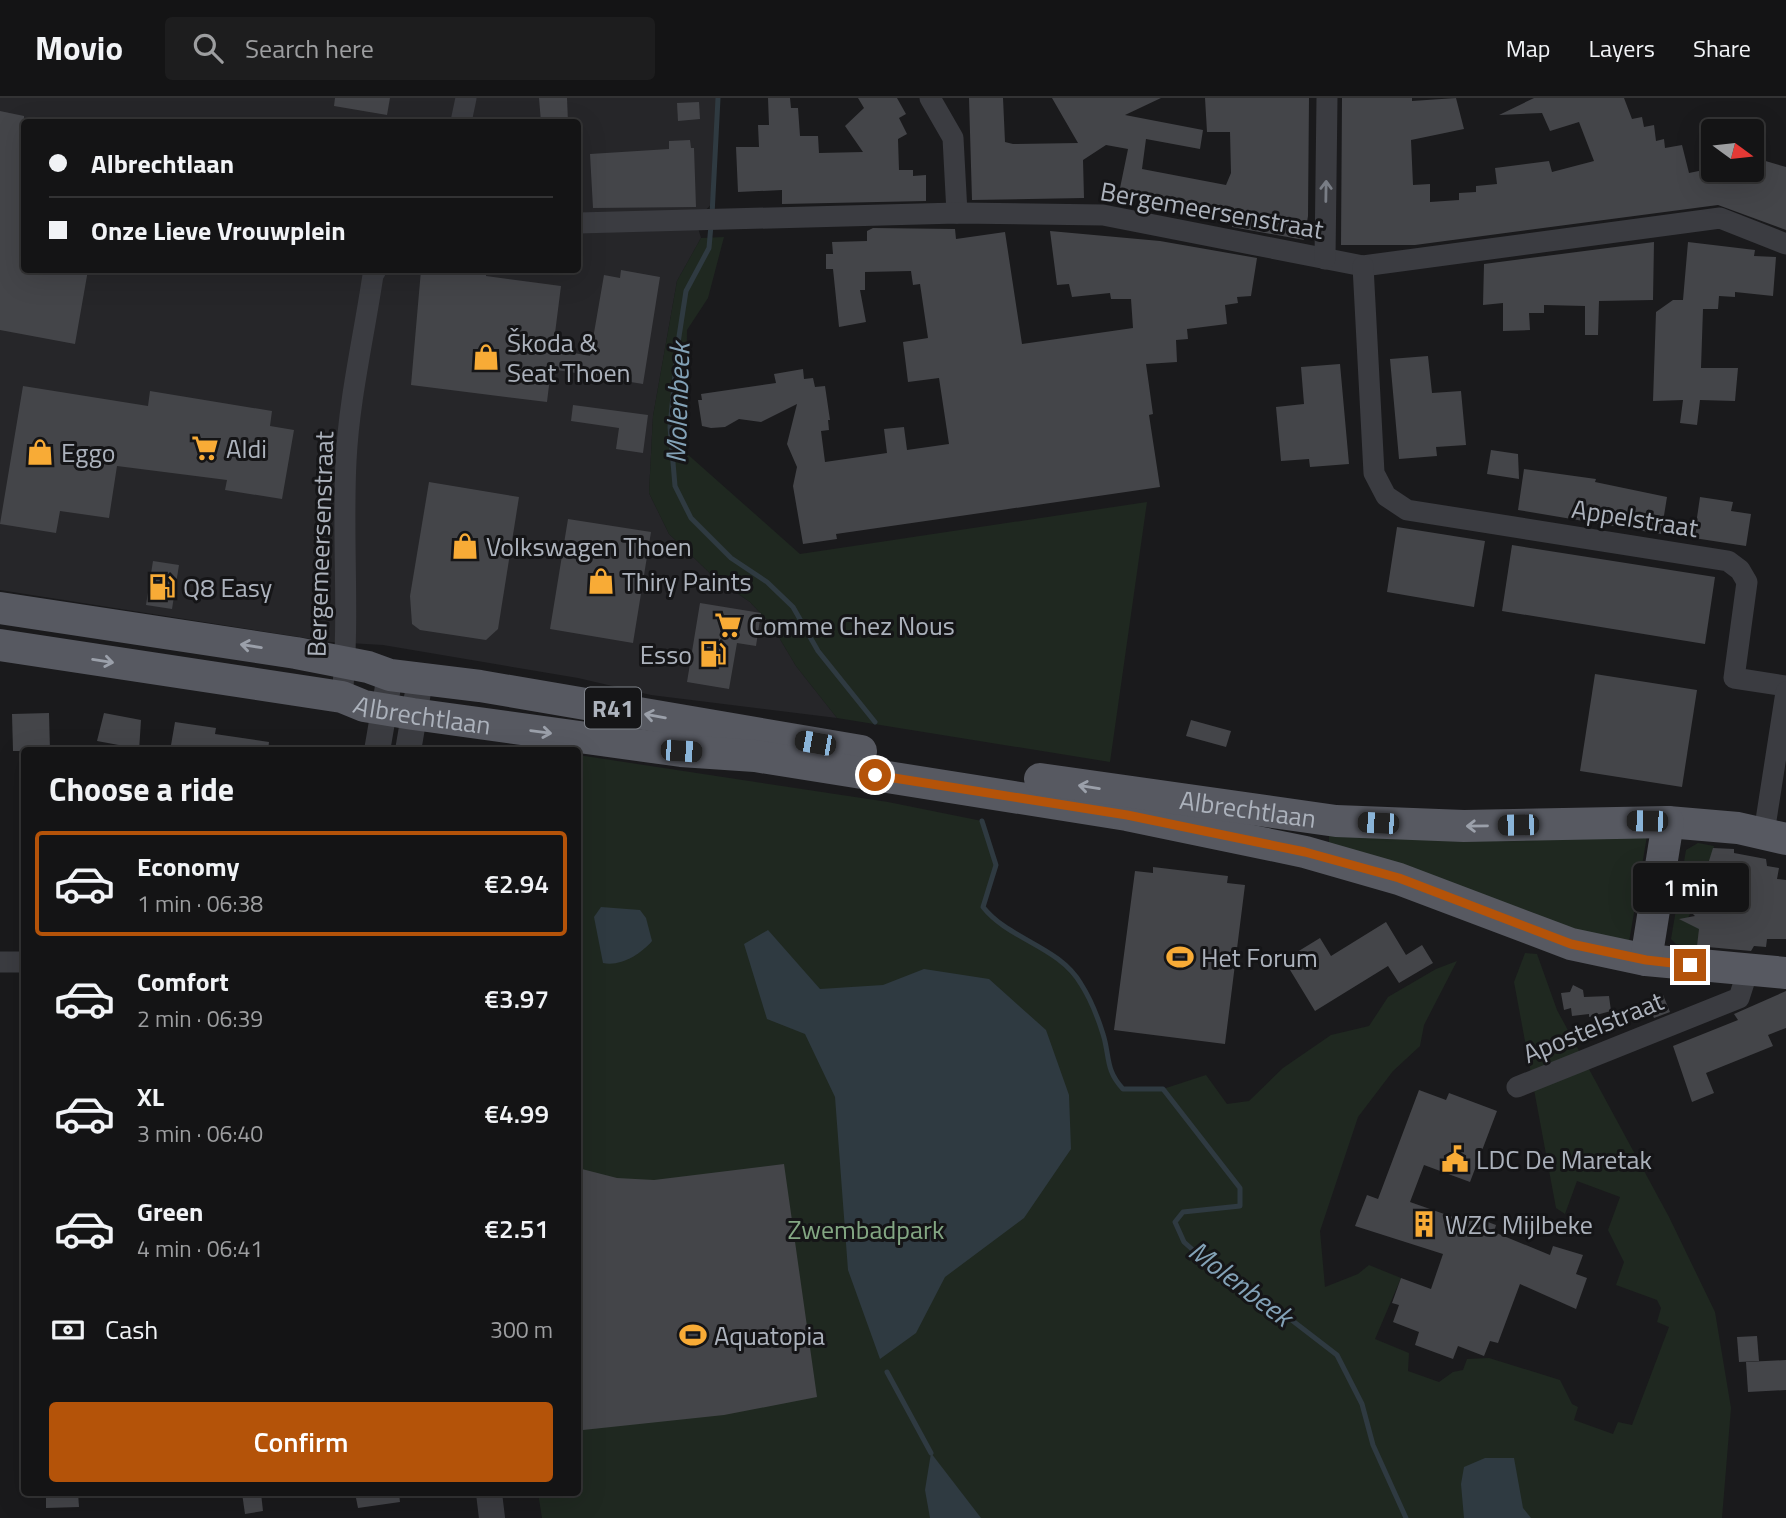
<!DOCTYPE html>
<meta charset="utf-8">
<style>
body{margin:0;font-family:"Titillium Web",sans-serif;background:#1d1d1e;color:#f1f3f6;height:100vh;display:flex;flex-direction:column;font-size:26px;white-space:nowrap}
*{box-sizing:border-box;margin:0}
p{font-size:23px;color:#9d9ea0}
.icon{flex:none;width:38px;height:38px;fill:none;stroke:currentColor;stroke-width:2;stroke-linecap:round;stroke-linejoin:round}
.map{position:relative;flex:1;overflow:hidden}
.drawer{position:absolute;left:21px;top:649px;width:560px;height:749px;display:flex;flex-direction:column;background:#141415;border-radius:7px;box-shadow:0 7px 28px #0002,0 0 0 2px #333334}
.drawer>*{flex:none}
.hud{position:absolute;left:21px;top:21px;width:560px;height:154px;border-radius:7px;box-shadow:0 7px 28px #0002,0 0 0 2px #333334;display:grid;align-content:center;height:154px;padding:0 28px;background:#141415}
.needle{width:46px;rotate:105deg}
.tools{position:absolute;left:1701px;top:21px;display:grid;gap:14px}
.tools a{display:grid;place-items:center;width:63px;height:63px;border-radius:7px;background:#141415;box-shadow:0 7px 28px #0002,0 0 0 2px #333334;font-size:35px}
.end{position:absolute;width:32px;height:32px;margin:-16px;border:9px solid #b45309;background:#fff;box-shadow:0 0 0 4px #fff}
.from{border-radius:50%}
.bubble{position:absolute;height:49px;border-radius:7px;background:#141415;box-shadow:0 7px 28px #0002,0 0 0 2px #333334;font-size:23px;font-weight:600;line-height:49px;text-align:center}
.car{position:absolute;width:21px;height:42px;margin:-21px -10px;border-radius:9px;box-shadow:0 0 5px 2px #0007;background:linear-gradient(#222 24%,#8ab4d8 0 40%,#222 0 76%,#8ab4d8 0 86%,#222 0)}
.hud b{display:flex;align-items:center;gap:24px;height:66px;font-size:26px}
.hud b+b{border-top:2px solid #333334}
.hud i{width:18px;height:18px;background:#f1f3f6}
ul{padding:0;list-style:none}
li{display:flex;align-items:center;gap:21px;height:105px;margin:0 14px 10px;padding:0 14px;border:4px solid transparent;border-radius:7px}
li div{flex:1}
li b{display:block;font-size:26px}
li em{font-style:normal;font-weight:600}
li.current{border-color:#b45309}
li>.icon{width:63px;height:63px;stroke-width:1.5}
h2{padding:0 28px;font-size:32px;line-height:84px}
.pay{display:flex;align-items:center;gap:18px;height:77px;padding:0 28px;font-size:26px}
.pay p{margin-inline-start:auto}
.primary-button{display:flex;gap:14px;margin-top:auto;padding:14px 28px}
.primary-button a{flex:1;height:80px;border-radius:7px;background:#b45309;color:#fff;font-size:28px;font-weight:600;line-height:80px;text-align:center}
header{display:flex;align-items:center;gap:42px;box-sizing:border-box;height:98px;padding:0 35px;background:#141415;border-bottom:2px solid #333334}
header strong{font-size:33px}
nav{display:flex;gap:38px;margin-inline-start:auto;font-size:24px}
.search{width:490px;height:63px;background:#1d1d1e;display:flex;align-items:center;gap:18px;box-sizing:border-box;padding:0 24px;border-radius:7px;color:#9d9ea0;font-size:26px}
.map>svg:first-child{display:block}
.built{fill:#262629;fill-rule:evenodd}
.green{fill:#1f2820}
.water{fill:#2f3a41}
.lines{fill:none;stroke-linecap:round;stroke-linejoin:round}
.stream{stroke:#2f3a41;stroke-width:5}
.building{fill:#444549}
.minor{stroke:#3b3c41;stroke-width:21}
.tertiary{stroke:#3b3c41;stroke-width:26}
.primary{stroke:#575961;stroke-width:32}
.oneway{stroke:#797d85}
.oneway2{stroke:#9ba0aa}
.route{stroke:#b45309;stroke-width:9}
.labels{text-anchor:middle;dominant-baseline:central;stroke-width:6;stroke-linejoin:round;paint-order:stroke}
.shield{fill:#151517;stroke:#7f838a;stroke-width:2}
.shield-label{font-size:24px;font-weight:bold;fill:#acb2bc}
.street-label{font-size:26px;fill:#acb2bc;stroke:#151517}
.poi-label{font-size:26px;fill:#acb2bc;stroke:#151517;text-anchor:start}
.park-label{font-size:26px;fill:#83a783;stroke:#151517}
.water-label{font-size:28px;font-style:italic;fill:#83a2b7;stroke:#151517}
</style>
<header>
<strong>Movio</strong>
<div class="search"><svg class="icon" aria-label="search" viewBox="0 0 24 24"><circle cx="10" cy="10" r="6"/><path d="M15 15l6 6"/></svg>Search here</div>
<nav><a>Map</a><a>Layers</a><a>Share</a></nav>
</header>
<div class="map">
<svg width="1786" height="1420" viewBox="0 0 1786 1420">
<rect width="100%" height="100%" fill="#1a1a1c"/>
<path class="built" d="M 0,0 L 718,0 L 714,103 L 696,123 L 701,140 L 677,183 L 653,318 L 649,395 L 669,436 L 715,480 L 750,504 L 771,526 L 796,568 L 837,620 L 651,597 L 578,580 L 383,547 L 331,544 L 0,492 ZM 24,24 L 578,24 L 578,172 L 24,172 Z"/>
<g class="green">
<polygon points="724,139 708,200 687,232 685,354 800,456 1147,404 1110,664 837,620 796,568 771,526 750,504 715,480 669,436 649,395 653,318 677,183 701,140"/>
<path d="M 578,657 L 888,704 L 982,723 L 996,767 L 983,809 C 1009,842 1059,848 1081,886 C 1090,900 1098,920 1103,936 C 1110,959 1105,972 1123,991 L 1163,991 L 1206,977 L 1227,1006 L 1249,1003 L 1283,970 L 1331,937 L 1369,928 L 1388,899 L 1436,871 L 1457,863 L 1424,927 L 1420,948 L 1393,973 L 1358,1019 L 1320,1133 L 1325,1189 L 1358,1176 L 1369,1167 L 1401,1180 L 1375,1241 L 1409,1255 L 1408,1273 L 1439,1284 L 1453,1274 L 1463,1272 L 1467,1261 L 1489,1260 L 1560,1282 L 1572,1306 L 1578,1309 L 1574,1322 L 1613,1336 L 1618,1324 L 1632,1327 L 1669,1229 L 1657,1224 L 1661,1210 L 1657,1202 L 1616,1187 L 1624,1164 L 1608,1132 L 1620,1099 L 1577,1083 L 1565,1116 L 1556,1110 L 1514,884 L 1525,855 L 1537,856 L 1557,912 L 1669,1119 L 1715,1214 L 1731,1310 L 1722,1420 L 542,1420 L 538,1395 L 578,1395 Z"/>
<polygon points="1648,732 1629,844 1572,838 1534,815 1329,745 1329,738"/>
<polygon points="1698,745 1714,748 1711,770 1688,820 1702,828 1697,849 1676,846 1671,841 1686,752"/>
</g>
<g class="water">
<path d="M 601,809 L 640,812 L 646,820 L 652,843 C 641,856 620,869 603,865 L 594,819 Z"/>
<polygon points="768,832 820,891 883,887 924,871 989,881 1046,932 1069,997 1071,1051 1024,1120 945,1179 916,1235 880,1261 848,1172 835,999 805,936 767,921 744,846"/>
<polygon points="931,1355 981,1420 930,1420 925,1392"/>
<polygon points="1485,1360 1514,1360 1523,1410 1531,1420 1464,1420 1461,1386 1464,1369"/>
</g>
<g class="lines">
<g class="stream">
<polyline points="712,117 718,0"/>
<polyline points="711,127 709,150 686,193 678,245 670,329 675,388 691,420 731,460 767,484 793,509 818,553 875,624"/>
<path d="M 982,723 L 996,767 L 983,809 C 1009,842 1059,848 1081,886 C 1090,900 1098,920 1103,936 C 1110,958 1105,972 1123,991 L 1163,991 L 1240,1090 L 1240,1108 L 1183,1114 L 1175,1124 L 1184,1144 L 1203,1161 L 1250,1190 L 1337,1257 L 1362,1306 L 1373,1347 L 1406,1420"/>
<polyline points="887,1274 931,1355"/>
</g>
</g>
<g class="building">
<polygon points="335,0 390,0 387,17 334,8"/>
<polygon points="539,0 567,0 568,24 541,24"/>
<polygon points="768,0 790,0 791,10 798,10 800,38 818,38 819,55 863,54 845,28 864,10 858,0 897,0 906,16 899,20 907,36 898,41 899,72 913,72 913,78 926,77 926,103 782,106 782,92 738,94 736,49 759,49 758,27 769,27"/>
<polygon points="969,0 1003,0 1005,44 1013,46 1078,45 1052,0 1161,0 1125,17 1203,32 1200,51 1146,41 1142,71 1226,87 1231,75 1230,34 1207,34 1205,0 1309,0 1308,118 1304,142 1232,129 1232,117 1119,95 1128,51 1106,47 1083,62 1084,100 972,102"/>
<polygon points="1342,0 1412,0 1412,3 1456,0 1464,31 1411,42 1413,87 1430,86 1430,104 1459,102 1459,95 1476,94 1476,88 1497,86 1495,70 1549,63 1552,74 1594,63 1579,24 1550,33 1542,15 1499,17 1534,0 1624,0 1632,21 1642,19 1644,29 1654,27 1656,43 1664,41 1665,50 1682,47 1689,75 1713,70 1752,72 1752,59 1786,69 1786,132 1718,107 1415,147 1341,147"/>
<polygon points="699,4 700,21 678,23 677,5"/>
<polygon points="0,13 24,18 24,172 88,172 75,246 0,232"/>
<polygon points="690,42 691,50 694,50 696,109 593,110 590,56 669,51 669,43"/>
<polygon points="873,130 955,131 956,141 1005,134 1022,246 1133,230 1131,201 1111,201 1110,195 1072,199 1069,186 1057,187 1050,133 1160,143 1257,160 1251,198 1237,199 1238,205 1225,207 1227,226 1187,231 1188,241 1176,242 1177,264 1146,266 1153,316 1149,317 1160,389 836,436 837,441 803,446 793,388 797,369 787,346 797,306 761,324 739,321 725,329 711,330 702,328 698,302 702,302 701,296 776,285 774,276 803,271 804,281 813,280 815,289 825,288 830,322 828,322 829,332 821,333 825,364 887,355 884,331 904,329 907,352 949,346 939,280 908,284 903,244 928,240 920,186 913,187 911,173 865,174 865,192 860,192 866,224 839,229 833,171 826,171 826,156 833,156 832,144 867,143 867,133"/>
<polygon points="1654,144 1653,202 1599,203 1598,237 1585,237 1585,208 1544,207 1544,215 1529,215 1530,232 1503,233 1503,205 1483,207 1484,166"/>
<polygon points="1688,144 1755,152 1754,158 1776,159 1773,198 1735,194 1735,199 1719,198 1718,211 1703,211 1701,270 1738,270 1735,303 1700,302 1697,327 1680,325 1683,302 1653,303 1656,214 1673,202 1683,202"/>
<polygon points="421,172 486,173 486,178 561,188 553,251 590,258 604,177 620,180 621,172 660,179 643,286 551,271 547,304 411,287"/>
<polygon points="1428,258 1432,295 1461,293 1466,347 1436,349 1437,358 1399,361 1390,261"/>
<polygon points="1340,266 1349,366 1310,369 1309,361 1281,363 1276,309 1304,306 1301,269"/>
<polygon points="23,288 148,308 150,293 272,313 270,328 294,332 282,401 225,392 227,382 117,368 109,420 60,413 56,435 0,426"/>
<polygon points="573,307 648,317 643,355 616,351 619,330 571,323"/>
<polygon points="1491,352 1518,356 1519,381 1487,376"/>
<polygon points="1524,371 1596,381 1595,384 1667,399 1661,436 1518,412"/>
<polygon points="429,384 519,399 498,531 486,542 420,532 412,526 410,498"/>
<polygon points="1700,399 1733,404 1731,413 1751,416 1746,448 1694,440"/>
<polygon points="568,421 651,434 633,545 550,531"/>
<polygon points="1397,429 1485,443 1474,509 1387,494"/>
<polygon points="1512,447 1715,479 1705,546 1502,513"/>
<polygon points="153,463 179,467 172,511 146,507"/>
<polygon points="700,505 761,515 756,548 737,545 729,591 687,584"/>
<polygon points="1595,576 1697,592 1682,689 1580,673"/>
<polygon points="49,615 50,653 13,653 12,616"/>
<polygon points="104,615 141,622 139,653 123,653 124,648 97,643"/>
<polygon points="1191,622 1231,633 1226,649 1186,638"/>
<polygon points="175,624 216,630 215,636 269,644 268,653 170,653"/>
<polygon points="1713,750 1734,751 1734,755 1766,761 1767,768 1779,770 1777,781 1786,782 1786,841 1767,841 1766,849 1754,848 1751,853 1697,848 1699,831 1679,821 1695,818 1683,806 1682,795 1696,769 1708,766"/>
<polygon points="1153,769 1228,778 1227,785 1245,787 1225,946 1114,932 1135,773 1153,775"/>
<polygon points="1386,824 1406,857 1422,847 1433,865 1399,885 1388,868 1315,913 1284,862 1320,840 1331,858"/>
<polygon points="1573,887 1583,892 1584,899 1609,898 1611,913 1589,919 1589,916 1572,918 1571,910 1564,912 1561,895 1570,894"/>
<polygon points="1786,893 1786,930 1768,937 1773,948 1706,975 1714,995 1692,1004 1673,948 1738,922 1734,916"/>
<polygon points="1663,897 1670,914 1654,920 1647,903"/>
<polygon points="1419,992 1446,1002 1449,995 1497,1013 1470,1084 1424,1067 1410,1104 1467,1124 1469,1117 1496,1127 1494,1134 1550,1157 1553,1148 1583,1157 1576,1176 1587,1180 1576,1211 1520,1186 1498,1245 1490,1243 1484,1258 1458,1248 1453,1261 1415,1247 1419,1234 1393,1224 1399,1207 1392,1205 1401,1180 1431,1191 1443,1156 1355,1128 1367,1097 1378,1101"/>
<polygon points="784,1066 817,1299 724,1317 583,1332 578,1295 578,1070 617,1080 654,1082"/>
<polygon points="1757,1238 1759,1263 1739,1264 1737,1239"/>
<polygon points="1786,1262 1786,1292 1748,1294 1746,1264"/>
<polygon points="46,1395 78,1395 79,1409 46,1410"/>
<polygon points="242,1395 261,1395 263,1413 245,1416"/>
<polygon points="355,1395 399,1395 400,1404 358,1410"/>
</g>
<g class="lines">
<g class="minor">
<polyline points="930,0 953,40 957,115"/>
<polyline points="461,24 466,0"/>
<polyline points="578,125 957,115 1103,117 1363,168 1720,120 1786,146"/>
<polyline points="1325,161 1327,0"/>
<polyline points="1363,168 1374,375 1386,398 1407,412 1728,463 1740,472 1747,484 1734,580 1786,588"/>
<path d="M 342,599 C 350,520 342,442 346,363 C 349,301 364,238 373,177 L 376,172"/>
<polyline points="1764,735 1786,594"/>
<polyline points="0,864 24,864"/>
<polyline points="1517,989 1739,900 1748,872"/>
</g>
<g class="tertiary">
<polyline points="377,653 390,577"/>
<polyline points="408,653 420,582"/>
<polyline points="489,1395 492,1420"/>
</g>
<g class="primary">
<polyline points="0,510 296,555 368,569 390,577 480,588 861,653"/>
<path id="s1" d="M 0,547 L 342,599 L 364,608 L 413,616 L 681,653 L 755,658 L 1127,717 L 1305,754 L 1399,781 L 1571,846 L 1646,862 L 1786,875"/>
<path id="s2" d="M 1040,681 L 1336,723 L 1464,728 L 1668,724 L 1738,730 L 1786,741"/>
<polyline points="1646,862 1668,724"/>
</g>
</g>
<defs><path id="oneway-shaft" d="M-6 0H5M1.5-3L5.5 0L1.5 3" fill="none" stroke-width="1.6" stroke-linecap="round" stroke-linejoin="round" transform="scale(1.75)"/></defs>
<use class="oneway" href="#oneway-shaft" transform="translate(1326 93) rotate(-89)"/>
<g class="oneway2">
<use href="#oneway-shaft" transform="translate(251 548) rotate(-171)"/>
<use href="#oneway-shaft" transform="translate(103 563) rotate(9)"/>
<use href="#oneway-shaft" transform="translate(655 618) rotate(-170)"/>
<use href="#oneway-shaft" transform="translate(541 634) rotate(8)"/>
<use href="#oneway-shaft" transform="translate(1089 689) rotate(-171)"/>
<use href="#oneway-shaft" transform="translate(1477 728) rotate(179)"/>
</g>
<g class="lines">
<polyline class="route" points="875,677 1127,717 1305,754 1399,780 1571,846 1646,862 1690,867"/>
</g>
<defs>
<symbol id="shop-bare" viewBox="-9 -9 18 18"><path d="M-5-2.5h2.3a2.7 3.5 0 0 1 5.4 0H5L5.5 6h-11ZM-1.5-2.5h3a1.5 2.3 0 0 0-3 0Z" fill="#f8ab36" stroke="#151517" stroke-width="2.5" paint-order="stroke"/></symbol>
<symbol id="supermarket-bare" viewBox="-9 -9 18 18"><path d="M-6-5.5h2.5l.6 2H6L4.5 2H-2.5L-4.4-4H-6ZM-1.5 3.2a1.3 1.3 0 1 0 .1 0ZM3 3.2a1.3 1.3 0 1 0 .1 0Z" fill="#f8ab36" stroke="#151517" stroke-width="2.5" paint-order="stroke"/></symbol>
<symbol id="fuel-bare" viewBox="-9 -9 18 18"><path d="M-5.5-6h7V0h2V4h1.3V-2.5L3-4.5l.8-.8L6-3V5H2.5V1h-1V6h-7ZM-4.2-4.7v3.2H.2V-4.7Z" fill="#f8ab36" stroke="#151517" stroke-width="2.5" paint-order="stroke"/></symbol>
<symbol id="stadium-bare" viewBox="-9 -9 18 18"><path d="M0-5a6.5 5 0 1 0 0 10a6.5 5 0 1 0 0-10ZM-3.5-1.8h7v3.6h-7Z" fill="#f8ab36" stroke="#151517" stroke-width="2.5" paint-order="stroke"/></symbol>
<symbol id="civic-bare" viewBox="-9 -9 18 18"><path d="M-.6-6.5H3V-4.5H.6V-3L4-1V1h2V6H-6V1h2V-1L-.6-3ZM-1.2 2.5V6h2.4V2.5Z" fill="#f8ab36" stroke="#151517" stroke-width="2.5" paint-order="stroke"/></symbol>
<symbol id="building-bare" viewBox="-9 -9 18 18"><path d="M-4-6H4V6H1V3H-1V6H-4ZM-2.5-4.3h1.7v1.8h-1.7ZM.8-4.3h1.7v1.8H.8ZM-2.5-1h1.7V.8h-1.7ZM.8-1h1.7V.8H.8Z" fill="#f8ab36" stroke="#151517" stroke-width="2.5" paint-order="stroke"/></symbol>
</defs>
<g fill-rule="evenodd">
<use href="#shop-bare" x="467" y="240" width="38" height="38"/>
<use href="#supermarket-bare" x="186" y="331" width="38" height="38"/>
<use href="#shop-bare" x="21" y="335" width="38" height="38"/>
<use href="#shop-bare" x="446" y="429" width="38" height="38"/>
<use href="#shop-bare" x="582" y="464" width="38" height="38"/>
<use href="#fuel-bare" x="143" y="470" width="38" height="38"/>
<use href="#supermarket-bare" x="709" y="508" width="38" height="38"/>
<use href="#fuel-bare" x="694" y="537" width="38" height="38"/>
<use href="#stadium-bare" x="1161" y="840" width="38" height="38"/>
<use href="#civic-bare" x="1436" y="1042" width="38" height="38"/>
<use href="#building-bare" x="1405" y="1107" width="38" height="38"/>
<use href="#stadium-bare" x="674" y="1218" width="38" height="38"/>
</g>
<g class="labels">
<rect class="shield" x="585" y="589.5" width="56" height="41" rx="5"/>
<g class="shield-label">
<text x="613" y="610">R41</text>
</g>
<g class="street-label">
<text transform="translate(1212 112) rotate(10)">Bergemeersenstraat</text>
<text transform="translate(1635 420) rotate(9)">Appelstraat</text>
<text transform="translate(320 446) rotate(-88)">Bergemeersenstraat</text>
<text stroke="none"><textPath href="#s1" startOffset="429">Albrechtlaan</textPath></text>
<text stroke="none"><textPath href="#s2" startOffset="210">Albrechtlaan</textPath></text>
<text transform="translate(1593 929) rotate(-22)">Apostelstraat</text>
</g>
<g class="poi-label">
<text x="507" y="244">Škoda &amp;<tspan x="507" dy="30">Seat Thoen</tspan></text>
<text x="226" y="350">Aldi</text>
<text x="61" y="354">Eggo</text>
<text x="486" y="448">Volkswagen Thoen</text>
<text x="622" y="483">Thiry Paints</text>
<text x="183" y="489">Q8 Easy</text>
<text x="749" y="527">Comme Chez Nous</text>
<text x="692" y="556" text-anchor="end">Esso</text>
<text x="1201" y="859">Het Forum</text>
<text x="1476" y="1061">LDC De Maretak</text>
<text x="1445" y="1126">WZC Mijlbeke</text>
<text x="714" y="1237">Aquatopia</text>
</g>
<g class="park-label">
<text x="866" y="1131">Zwembadpark</text>
</g>
<g class="water-label">
<text transform="translate(677 305) rotate(-88)">Molenbeek</text>
<text transform="translate(1241 1185) rotate(37)">Molenbeek</text>
</g>
</g>
</svg>
<div class="tools">
<a><svg class="needle" viewBox="-14 -14 28 28"><path d="M0-13l5 13h-10z" fill="#e53935"/><path d="M0 13l5-13h-10z" fill="#9d9ea0"/></svg></a>
</div>
<i class="end from" style="left:875px;top:677px"></i>
<i class="end" style="left:1690px;top:867px"></i>
<div class="bubble" style="left:1633px;top:765px;width:116px">1 min</div>
<i class="car" style="left:815px;top:645px;rotate:280deg"></i>
<i class="car" style="left:681px;top:653px;rotate:94deg"></i>
<i class="car" style="left:1647px;top:723px;rotate:271deg"></i>
<i class="car" style="left:1378px;top:725px;rotate:273deg"></i>
<i class="car" style="left:1518px;top:727px;rotate:269deg"></i>
<div class="hud">
<b><i class="from"></i>Albrechtlaan</b>
<b><i></i>Onze Lieve Vrouwplein</b>
</div>
<section class="drawer">
<h2>Choose a ride</h2>
<ul>
<li class="current"><svg class="icon" aria-label="car" viewBox="0 0 24 24"><path d="M5 17H2v-5l4-1 3-4h7l3 4 3 1v5h-3M9 17h6M6 11h13"/><circle cx="7" cy="17" r="2"/><circle cx="17" cy="17" r="2"/></svg><div><b>Economy</b><p>1 min · 06:38</p></div><em>€2.94</em></li>
<li><svg class="icon" aria-label="car" viewBox="0 0 24 24"><path d="M5 17H2v-5l4-1 3-4h7l3 4 3 1v5h-3M9 17h6M6 11h13"/><circle cx="7" cy="17" r="2"/><circle cx="17" cy="17" r="2"/></svg><div><b>Comfort</b><p>2 min · 06:39</p></div><em>€3.97</em></li>
<li><svg class="icon" aria-label="car" viewBox="0 0 24 24"><path d="M5 17H2v-5l4-1 3-4h7l3 4 3 1v5h-3M9 17h6M6 11h13"/><circle cx="7" cy="17" r="2"/><circle cx="17" cy="17" r="2"/></svg><div><b>XL</b><p>3 min · 06:40</p></div><em>€4.99</em></li>
<li><svg class="icon" aria-label="car" viewBox="0 0 24 24"><path d="M5 17H2v-5l4-1 3-4h7l3 4 3 1v5h-3M9 17h6M6 11h13"/><circle cx="7" cy="17" r="2"/><circle cx="17" cy="17" r="2"/></svg><div><b>Green</b><p>4 min · 06:41</p></div><em>€2.51</em></li>
</ul>
<div class="pay"><svg class="icon" aria-label="cash" viewBox="0 0 24 24"><path d="M3 7h18v10H3z"/><circle cx="12" cy="12" r="2"/></svg>Cash<p>300 m</p></div>
<div class="primary-button"><a>Confirm</a></div>
</section>
</div>
